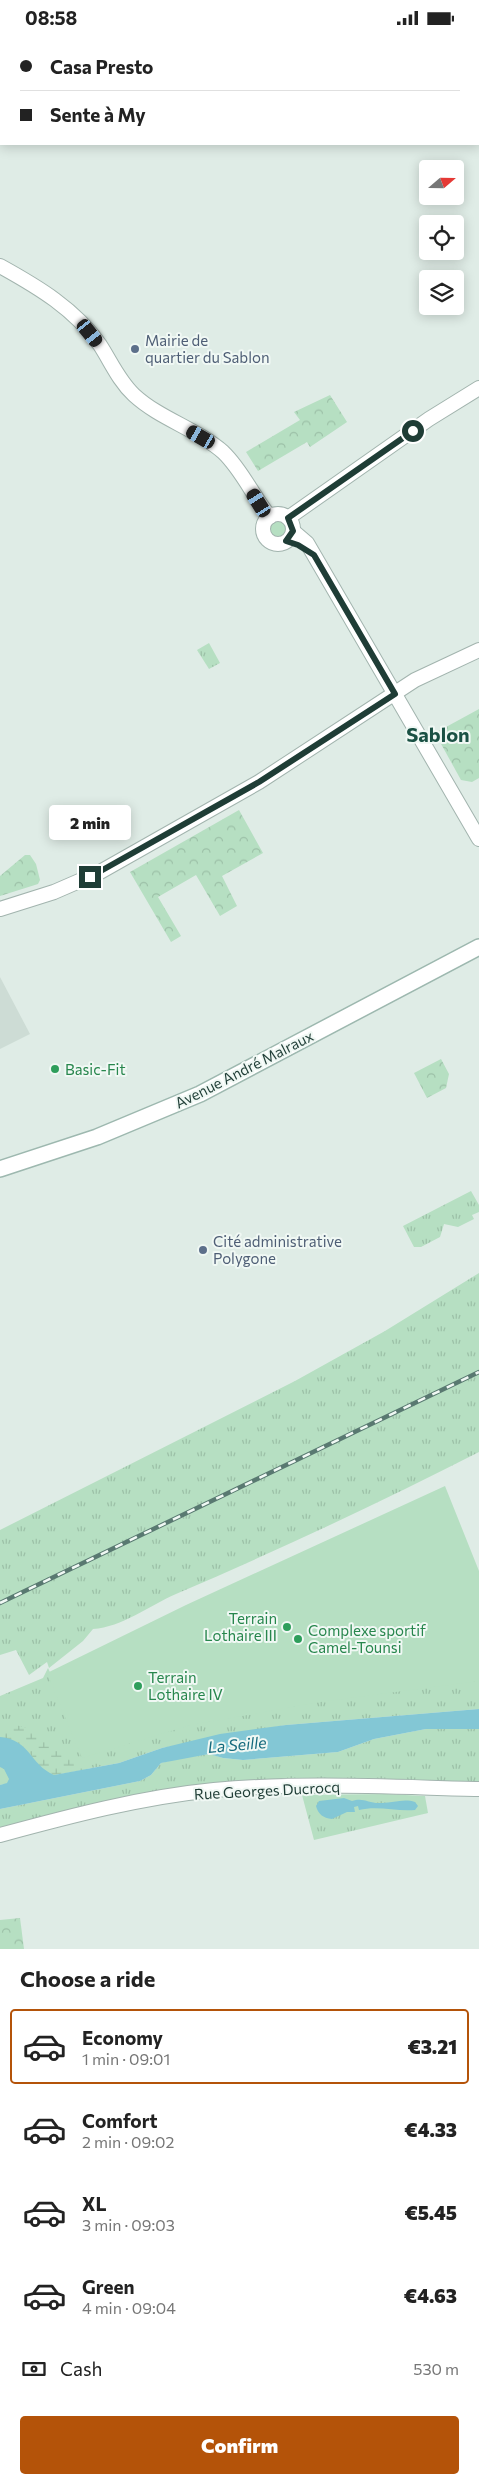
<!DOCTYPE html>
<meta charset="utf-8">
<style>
body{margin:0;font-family:Commissioner,sans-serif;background:#f2f2f2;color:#222;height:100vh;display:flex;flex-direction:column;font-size:19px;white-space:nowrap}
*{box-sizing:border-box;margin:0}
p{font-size:16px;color:#767676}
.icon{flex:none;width:28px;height:28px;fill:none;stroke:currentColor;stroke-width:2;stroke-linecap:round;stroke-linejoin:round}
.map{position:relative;height:1914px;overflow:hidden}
.panel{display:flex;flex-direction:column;background:#fff;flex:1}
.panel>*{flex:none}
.top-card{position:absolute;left:0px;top:0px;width:480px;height:110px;box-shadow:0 2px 12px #0003;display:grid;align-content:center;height:110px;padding:0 20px;background:#fff}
.needle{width:32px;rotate:70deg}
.fabs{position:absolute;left:419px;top:125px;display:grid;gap:10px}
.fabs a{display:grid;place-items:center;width:45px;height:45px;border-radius:5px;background:#fff;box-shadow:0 2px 12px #0003;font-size:25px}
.end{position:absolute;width:22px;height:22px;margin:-11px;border:6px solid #1f3d36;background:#fff;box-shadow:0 0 0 2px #fff}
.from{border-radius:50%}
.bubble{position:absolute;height:35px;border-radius:5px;background:#fff;box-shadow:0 2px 12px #0003;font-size:16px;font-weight:800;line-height:35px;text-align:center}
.car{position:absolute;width:15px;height:30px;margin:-15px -8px;border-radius:6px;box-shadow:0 0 4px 1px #0007;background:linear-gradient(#222 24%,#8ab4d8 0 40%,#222 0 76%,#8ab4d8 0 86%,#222 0)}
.top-card b{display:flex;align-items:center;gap:18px;height:48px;font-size:19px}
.top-card b+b{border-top:1px solid #e0e0e0}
.top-card i{width:12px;height:12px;background:#222}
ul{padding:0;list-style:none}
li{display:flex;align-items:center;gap:15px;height:75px;margin:0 10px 8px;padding:0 10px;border:2px solid transparent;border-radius:5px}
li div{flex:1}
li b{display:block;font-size:19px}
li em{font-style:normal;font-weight:800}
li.on{border-color:#b45309}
li>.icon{width:45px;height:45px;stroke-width:1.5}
h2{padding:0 20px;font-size:22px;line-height:60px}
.pay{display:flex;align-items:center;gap:12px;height:55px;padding:0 20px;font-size:19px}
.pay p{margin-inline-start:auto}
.cta{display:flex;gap:10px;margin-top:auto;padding:10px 20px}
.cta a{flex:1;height:58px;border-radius:5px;background:#b45309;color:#fff;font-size:20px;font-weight:800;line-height:58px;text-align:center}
.status{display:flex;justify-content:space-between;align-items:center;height:35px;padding:0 25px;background:#fff;direction:ltr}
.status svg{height:14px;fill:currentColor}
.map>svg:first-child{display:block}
.built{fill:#cddcd5}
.grass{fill:url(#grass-tufts)}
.forest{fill:url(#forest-crowns)}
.wetland{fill:url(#wetland-marsh)}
.pitch{fill:#b6dfc2}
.water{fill:#83c7d5}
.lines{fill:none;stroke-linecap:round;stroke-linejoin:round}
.tertiary-casing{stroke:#a2b4ae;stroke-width:16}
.secondary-casing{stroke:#9db8af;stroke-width:18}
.tertiary{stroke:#fff;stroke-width:14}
.secondary{stroke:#fff;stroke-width:15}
.rail-casing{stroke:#597971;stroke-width:4.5}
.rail{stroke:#f0f8f4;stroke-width:2.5;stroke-dasharray:8;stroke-linecap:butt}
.route{stroke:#1f3d36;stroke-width:6}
.service-dot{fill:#5c6f8a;stroke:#f0f8f4;stroke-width:2}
.leisure-dot{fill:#2e9e5b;stroke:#f0f8f4;stroke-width:2}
.labels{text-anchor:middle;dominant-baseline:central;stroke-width:4;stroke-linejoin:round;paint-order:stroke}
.service-label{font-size:15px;fill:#4e5e75;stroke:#f0f8f4;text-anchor:start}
.leisure-label{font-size:15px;fill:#27864d;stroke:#f0f8f4;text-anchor:start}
.street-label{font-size:15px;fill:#1f3d36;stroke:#f0f8f4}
.water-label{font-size:16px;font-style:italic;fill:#156a7d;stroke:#f0f8f4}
.district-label{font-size:20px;font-weight:bold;fill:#1a5144;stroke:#f0f8f4}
</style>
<div class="status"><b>08:58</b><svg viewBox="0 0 49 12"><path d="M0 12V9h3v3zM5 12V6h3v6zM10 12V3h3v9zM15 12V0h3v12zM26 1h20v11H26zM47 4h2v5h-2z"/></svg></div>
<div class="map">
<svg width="479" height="1914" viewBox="0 0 479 1914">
<defs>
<pattern id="grass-tufts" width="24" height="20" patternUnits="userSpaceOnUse" patternTransform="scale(1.25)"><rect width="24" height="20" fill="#b6dfc2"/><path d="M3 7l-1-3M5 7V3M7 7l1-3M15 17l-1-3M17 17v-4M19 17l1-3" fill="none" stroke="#9cc0a7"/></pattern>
<pattern id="forest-crowns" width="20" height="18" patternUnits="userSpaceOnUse" patternTransform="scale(1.25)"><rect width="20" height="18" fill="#b6dfc2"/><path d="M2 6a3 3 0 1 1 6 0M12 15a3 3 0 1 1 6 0" fill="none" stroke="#9cc0a7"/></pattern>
<pattern id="wetland-marsh" width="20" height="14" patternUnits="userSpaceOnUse" patternTransform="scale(1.25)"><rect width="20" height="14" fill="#b6dfc2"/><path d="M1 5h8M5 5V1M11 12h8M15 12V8" fill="none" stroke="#9cc0a7"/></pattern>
</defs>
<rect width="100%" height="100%" fill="#dfece6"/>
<polygon class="built" points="0,942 30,999 0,1014"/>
<g class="grass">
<circle cx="278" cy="494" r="10"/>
<polygon points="209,608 220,628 209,634 197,615"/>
<polygon points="471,1156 479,1170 479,1177 472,1180 474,1184 458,1192 444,1189 440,1202 421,1212 414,1212 403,1191"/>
<path d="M 479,1238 L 479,1417 C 379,1468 279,1515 176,1559 C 149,1571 122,1592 93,1594 L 83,1606 L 49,1633 L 47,1627 L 29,1640 L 16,1615 L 0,1620 L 0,1495 L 295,1346 L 385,1296 Z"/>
<polygon points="479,1622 479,1674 286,1690 162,1713 119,1728 0,1750 0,1661 43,1643 48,1633 89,1720 234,1660"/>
<polygon points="426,1694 479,1694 479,1748 366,1743 304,1747 0,1793 0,1774 140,1746 151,1740 161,1728 180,1723 210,1719 223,1723 243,1725 338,1717 374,1704"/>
<polygon points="386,1759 425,1761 428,1778 314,1805 302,1760"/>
</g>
<g class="forest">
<polygon points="330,360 347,387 310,412 307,407 258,436 246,417 300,385 294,377"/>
<polygon points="479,674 479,743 472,747 461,745 435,698"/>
<polygon points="239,775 263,818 222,841 237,871 220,881 196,840 158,862 181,901 171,907 130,837"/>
<polygon points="25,820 30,820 36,829 40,845 38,849 0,861 0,841"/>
<polygon points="441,1024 449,1039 446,1053 427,1063 414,1038"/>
<polygon points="20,1883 24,1914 0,1914 0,1885"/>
</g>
<path class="wetland" d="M 0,1689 C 49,1689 49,1718 88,1734 L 54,1740 L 41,1732 L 24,1712 L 0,1702 Z"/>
<polygon class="pitch" points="445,1451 479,1536 479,1646 320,1667 191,1690 82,1723 47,1638 186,1570"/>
<g class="water">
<path d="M 479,1674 L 479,1694 L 426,1694 L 374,1704 L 338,1717 L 243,1725 L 223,1723 L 209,1719 L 161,1728 L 151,1740 L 140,1746 L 0,1774 L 0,1750 L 7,1748 L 9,1744 L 4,1734 L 0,1732 L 0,1702 C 31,1705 29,1729 54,1740 L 119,1728 L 162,1713 L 220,1699 L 286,1690 Z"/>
<path d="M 344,1763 L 352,1766 C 363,1762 368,1768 379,1768 C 392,1769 402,1763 415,1767 L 418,1771 L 415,1775 C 397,1777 378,1770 359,1775 L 358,1771 L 354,1772 L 355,1777 L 347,1777 L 332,1784 C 323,1783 318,1779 316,1771 L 319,1766 Z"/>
</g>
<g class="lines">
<defs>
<g id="tertiary">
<path d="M 0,231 C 38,252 75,274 100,310 C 111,327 119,346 134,360 C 160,384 197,394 223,417 C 243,436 253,462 270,482"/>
<circle cx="278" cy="494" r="15"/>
<polyline points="288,483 429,384 479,353"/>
<polyline points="293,496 307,508 479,804"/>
<polyline points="0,874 54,857 100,837 259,747 415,645 479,615"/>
<path d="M 0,1800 C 70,1781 142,1762 214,1755 C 302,1747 391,1752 479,1754"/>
</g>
<polyline id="secondary" points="0,1134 97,1102 200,1059 479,912"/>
</defs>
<use href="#tertiary" class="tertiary-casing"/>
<use href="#secondary" class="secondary-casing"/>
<use href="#tertiary" class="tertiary"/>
<use href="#secondary" class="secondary"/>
<defs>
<polyline id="rail" points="0,1568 479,1337"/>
</defs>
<use href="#rail" class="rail-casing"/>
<use href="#rail" class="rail"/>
</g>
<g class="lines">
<polyline class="route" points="90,842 259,747 395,659 314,520 298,510 286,506 293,496 288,483 413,396"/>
</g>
<g class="service-dot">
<circle cx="135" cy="314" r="5"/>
<circle cx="203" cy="1215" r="5"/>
</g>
<g class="leisure-dot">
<circle cx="55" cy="1034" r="5"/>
<circle cx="287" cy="1592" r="5"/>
<circle cx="298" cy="1604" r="5"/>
<circle cx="138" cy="1651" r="5"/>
</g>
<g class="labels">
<g class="service-label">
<text x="145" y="305">Mairie de<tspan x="145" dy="17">quartier du Sablon</tspan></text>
<text x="213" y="1206">Cité administrative<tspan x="213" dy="17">Polygone</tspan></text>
</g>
<g class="leisure-label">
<text x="65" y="1034">Basic-Fit</text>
<text x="277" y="1583" text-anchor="end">Terrain<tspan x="277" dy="17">Lothaire III</tspan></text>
<text x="308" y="1595">Complexe sportif<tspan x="308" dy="17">Camel-Tounsi</tspan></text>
<text x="148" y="1642">Terrain<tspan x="148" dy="17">Lothaire IV</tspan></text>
</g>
<g class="street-label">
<text transform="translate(244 1034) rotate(-27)">Avenue André Malraux</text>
<text transform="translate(267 1755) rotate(-3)">Rue Georges Ducrocq</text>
</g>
<g class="water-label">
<text transform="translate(237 1709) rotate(-5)">La Seille</text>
</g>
<g class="district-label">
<text x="438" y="699">Sablon</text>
</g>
</g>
</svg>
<div class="fabs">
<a><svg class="needle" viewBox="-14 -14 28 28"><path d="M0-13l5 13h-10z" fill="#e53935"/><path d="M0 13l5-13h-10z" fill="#767676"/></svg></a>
<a><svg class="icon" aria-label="locate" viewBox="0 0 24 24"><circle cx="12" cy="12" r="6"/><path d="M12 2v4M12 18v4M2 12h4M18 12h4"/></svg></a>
<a><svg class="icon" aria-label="layers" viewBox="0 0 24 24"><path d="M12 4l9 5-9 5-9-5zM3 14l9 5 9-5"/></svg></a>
</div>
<i class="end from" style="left:413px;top:396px"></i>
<i class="end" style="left:90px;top:842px"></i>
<div class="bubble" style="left:49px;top:770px;width:82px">2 min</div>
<i class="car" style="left:90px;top:298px;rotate:141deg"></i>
<i class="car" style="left:201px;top:402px;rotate:300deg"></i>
<i class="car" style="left:259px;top:468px;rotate:328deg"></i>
<div class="top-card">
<b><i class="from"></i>Casa Presto</b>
<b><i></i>Sente à My</b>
</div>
</div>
<section class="panel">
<h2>Choose a ride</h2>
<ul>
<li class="on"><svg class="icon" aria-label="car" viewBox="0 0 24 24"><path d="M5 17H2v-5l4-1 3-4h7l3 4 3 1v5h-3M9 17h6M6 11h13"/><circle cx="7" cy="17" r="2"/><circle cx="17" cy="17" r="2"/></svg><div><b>Economy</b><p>1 min · 09:01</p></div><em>€3.21</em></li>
<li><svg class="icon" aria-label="car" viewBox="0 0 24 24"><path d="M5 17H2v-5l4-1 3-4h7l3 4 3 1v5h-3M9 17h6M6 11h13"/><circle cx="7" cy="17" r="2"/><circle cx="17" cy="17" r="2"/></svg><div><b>Comfort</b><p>2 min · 09:02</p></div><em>€4.33</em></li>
<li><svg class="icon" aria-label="car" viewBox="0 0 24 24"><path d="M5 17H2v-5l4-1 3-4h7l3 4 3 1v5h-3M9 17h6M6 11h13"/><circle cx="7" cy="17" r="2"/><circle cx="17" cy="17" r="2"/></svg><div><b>XL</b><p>3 min · 09:03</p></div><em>€5.45</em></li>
<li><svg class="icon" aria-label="car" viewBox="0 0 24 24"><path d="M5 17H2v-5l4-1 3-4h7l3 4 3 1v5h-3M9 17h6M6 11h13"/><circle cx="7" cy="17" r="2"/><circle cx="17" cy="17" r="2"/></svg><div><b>Green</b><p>4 min · 09:04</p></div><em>€4.63</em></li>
</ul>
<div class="pay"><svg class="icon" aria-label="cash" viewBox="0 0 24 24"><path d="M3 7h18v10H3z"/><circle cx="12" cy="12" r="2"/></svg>Cash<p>530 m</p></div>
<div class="cta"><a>Confirm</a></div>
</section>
